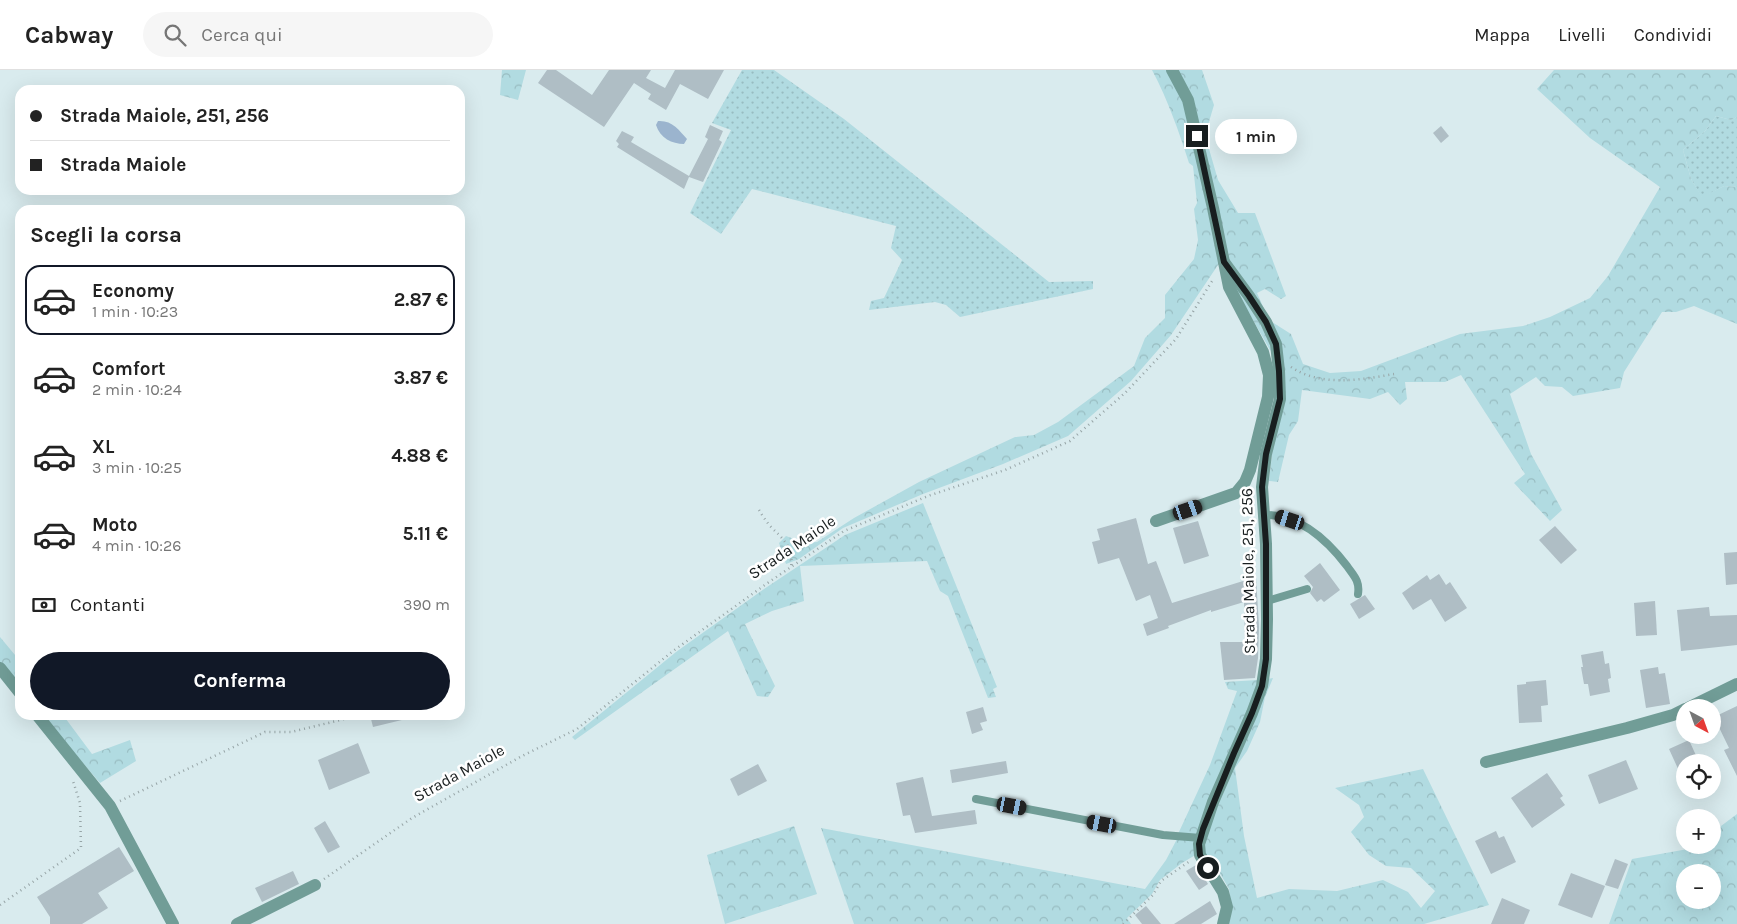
<!DOCTYPE html>
<html lang="it">
<meta charset="utf-8">
<style>
body{margin:0;font-family:Karla,sans-serif;background:#f6f6f6;color:#222;height:100vh;display:flex;flex-direction:column;font-size:19px;white-space:nowrap}
*{box-sizing:border-box;margin:0}
p{font-size:16px;color:#767676}
.icon{flex:none;width:28px;height:28px;fill:none;stroke:currentColor;stroke-width:2;stroke-linecap:round;stroke-linejoin:round}
.map{position:relative;flex:1;overflow:hidden}
.drawer{position:absolute;left:15px;top:135px;width:450px;height:515px;display:flex;flex-direction:column;background:#fff;border-radius:15px;box-shadow:0 5px 20px #0002}
.drawer>*{flex:none}
.top-card{position:absolute;left:15px;top:15px;width:450px;height:110px;border-radius:15px;box-shadow:0 5px 20px #0002;display:grid;align-content:center;height:110px;padding:0 15px;background:#fff}
.needle{width:32px;rotate:139deg}
.controls{position:absolute;left:1676px;top:629px;display:grid;gap:10px}
.controls a{display:grid;place-items:center;width:45px;height:45px;border-radius:50%;background:#fff;box-shadow:0 5px 20px #0002;font-size:25px}
.end{position:absolute;width:22px;height:22px;margin:-11px;border:6px solid #181e1f;background:#fff;box-shadow:0 0 0 2px #fff}
.from{border-radius:50%}
.bubble{position:absolute;height:35px;border-radius:18px;background:#fff;box-shadow:0 5px 20px #0002;font-size:16px;font-weight:700;line-height:35px;text-align:center}
.car{position:absolute;width:15px;height:30px;margin:-15px -8px;border-radius:6px;box-shadow:0 0 4px 1px #0007;background:linear-gradient(#222 24%,#8ab4d8 0 40%,#222 0 76%,#8ab4d8 0 86%,#222 0)}
.top-card b{display:flex;align-items:center;gap:18px;height:48px;font-size:19px}
.top-card b+b{border-top:1px solid #e0e0e0}
.top-card i{width:12px;height:12px;background:#222}
ul{padding:0;list-style:none}
li{display:flex;align-items:center;gap:15px;height:70px;margin:0 10px 8px;padding:0 5px;border:2px solid transparent;border-radius:15px}
li div{flex:1}
li b{display:block;font-size:19px}
li em{font-style:normal;font-weight:700}
li.selected{border-color:#111827}
li>.icon{width:45px;height:45px;stroke-width:1.5}
h2{padding:0 15px;font-size:22px;line-height:60px}
.pay{display:flex;align-items:center;gap:12px;height:55px;padding:0 15px;font-size:19px}
.pay p{margin-inline-start:auto}
.action{display:flex;gap:10px;margin-top:auto;padding:10px 15px}
.action a{flex:1;height:58px;border-radius:30px;background:#111827;color:#fff;font-size:20px;font-weight:700;line-height:58px;text-align:center}
header{display:flex;align-items:center;gap:30px;box-sizing:border-box;height:70px;padding:0 25px;background:#fff;border-bottom:1px solid #e0e0e0}
header strong{font-size:24px}
nav{display:flex;gap:28px;margin-inline-start:auto;font-size:18px}
.search{width:350px;height:45px;background:#f6f6f6;display:flex;align-items:center;gap:12px;box-sizing:border-box;padding:0 18px;border-radius:28px;color:#767676;font-size:19px}
.map>svg:first-child{display:block}
.grass{fill:url(#grass-dots)}
.forest{fill:url(#forest-crowns);fill-rule:evenodd}
.water{fill:#9bb4ce}
.building{fill:#afbec5}
.lines{fill:none;stroke-linecap:round;stroke-linejoin:round}
.path{stroke:#97a5a7;stroke-width:2.5;stroke-dasharray:1 4;stroke-linecap:butt}
.lane{stroke:#719d97;stroke-width:8}
.street{stroke:#719d97;stroke-width:12}
.route{stroke:#181e1f;stroke-width:6}
.labels{text-anchor:middle;dominant-baseline:central;stroke-width:5;stroke-linejoin:round;paint-order:stroke}
.street-label{font-size:16px;fill:#181e1f;stroke:#fff}
</style>
<header>
<strong>Cabway</strong>
<div class="search"><svg class="icon" aria-label="search" viewBox="0 0 24 24"><circle cx="10" cy="10" r="6"/><path d="M15 15l6 6"/></svg>Cerca qui</div>
<nav><a>Mappa</a><a>Livelli</a><a>Condividi</a></nav>
</header>
<div class="map">
<svg width="1737" height="854" viewBox="0 0 1737 854">
<defs>
<pattern id="grass-dots" width="8" height="8" patternUnits="userSpaceOnUse" patternTransform="scale(1.25)"><rect width="8" height="8" fill="#b1dbe1"/><path d="M2 2h.1M6 6h.1" fill="none" stroke="#98bcc1" stroke-width="1.8" stroke-linecap="round"/></pattern>
<pattern id="forest-crowns" width="20" height="18" patternUnits="userSpaceOnUse" patternTransform="scale(1.25)"><rect width="20" height="18" fill="#b1dbe1"/><path d="M2 6a3 3 0 1 1 6 0M12 15a3 3 0 1 1 6 0" fill="none" stroke="#98bcc1"/></pattern>
</defs>
<rect width="100%" height="100%" fill="#d9ebee"/>
<g class="grass">
<polygon points="742,0 774,0 844,49 1049,212 1093,211 1093,219 960,247 946,235 935,232 869,240 871,231 884,228 902,190 891,178 896,156 752,119 721,164 690,143 731,60 712,53"/>
<polygon points="1716,46 1731,50 1737,47 1737,117 1724,116 1702,128 1691,109 1683,80 1705,61"/>
</g>
<g class="forest">
<polygon points="502,0 526,0 518,30 500,25"/>
<path d="M 1152,0 L 1166,0 L 1183,30 L 1220,192 L 1171,265 L 1131,311 L 1068,366 L 1003,394 L 923,424 L 843,458 L 799,489 L 786,494 L 779,473 L 786,466 L 805,473 L 817,472 L 854,448 L 919,412 L 1015,367 L 1034,365 L 1058,352 L 1134,296 L 1145,268 L 1165,248 L 1165,225 L 1194,189 L 1198,170 L 1194,139 L 1197,133 L 1193,96 L 1189,93 C 1179,62 1168,30 1152,0 Z"/>
<polygon points="1176,0 1202,0 1214,35 1205,65 1218,110 1238,143 1255,143 1286,226 1281,229 1265,219 1257,223 1269,250 1291,264 1303,294 1330,303 1361,301 1460,264 1523,256 1550,247 1590,228 1608,206 1660,117 1590,68 1537,19 1554,0 1737,0 1737,47 1731,50 1716,46 1705,61 1683,80 1691,109 1702,127 1724,116 1737,117 1737,254 1694,236 1676,242 1662,242 1624,302 1620,318 1573,326 1562,317 1545,316 1536,307 1510,324 1531,384 1562,440 1550,451 1514,413 1525,404 1461,305 1445,312 1405,312 1407,329 1400,335 1388,322 1370,329 1302,320 1298,351 1289,365 1278,412 1269,411 1283,288 1270,280 1233,215"/>
<polygon points="923,433 997,617 993,619 996,627 988,628 948,526 940,521 927,491 800,496 804,531 772,541 745,554 775,616 768,627 757,626 728,561 575,670 572,667 676,582 764,519 845,465"/>
<polygon points="0,567 20,591 20,617 0,592"/>
<polygon points="1273,608 1265,627 1260,652 1247,681 1235,698 1244,766 1257,828 1289,819 1337,821 1383,810 1408,822 1421,838 1435,821 1411,798 1386,796 1369,785 1351,762 1364,747 1359,735 1335,718 1423,699 1489,835 1424,854 1226,854 1231,837 1229,819 1221,805 1204,784 1203,769 1266,609"/>
<polygon points="1257,610 1258,615 1198,766 1178,764 1210,695 1237,621 1228,619 1225,612"/>
<polygon points="42,645 63,645 92,684 130,670 136,691 100,713"/>
<path d="M 1737,744 L 1737,854 L 1609,854 L 1632,789 L 1688,779 L 1694,775 L 1712,775 L 1713,762 ZM 1685,802 L 1712,802 L 1712,830 L 1685,830 Z"/>
<polygon points="794,756 817,824 725,854 707,785"/>
<polygon points="821,758 1145,819 1166,790 1177,769 1198,770 1197,784 1182,793 1160,810 1152,824 1127,848 1131,854 854,854"/>
</g>
<path class="water" d="M 658,51 C 672,50 679,60 687,69 L 684,74 C 672,74 660,68 656,55 Z"/>
<g class="building">
<polygon points="547,0 556,0 592,25 609,0 651,0 646,8 665,18 675,0 724,0 708,29 680,14 666,40 648,29 651,24 634,13 604,57 538,13"/>
<polygon points="710,55 723,61 719,70 722,72 703,112 689,107 684,119 617,77 619,74 616,71 622,61 634,67 631,72 689,106 708,69 705,67"/>
<polygon points="1441,56 1449,66 1441,73 1433,63"/>
<polygon points="1136,448 1148,494 1156,491 1172,533 1256,507 1259,557 1258,588 1255,608 1224,610 1220,572 1245,572 1244,532 1211,542 1211,540 1168,556 1169,558 1147,566 1143,554 1158,548 1150,525 1136,531 1119,488 1098,494 1092,472 1100,470 1097,459"/>
<polygon points="1198,451 1209,486 1184,494 1173,458"/>
<polygon points="1555,456 1577,480 1561,494 1539,470"/>
<polygon points="1737,482 1737,514 1726,515 1724,483"/>
<polygon points="1320,493 1340,520 1324,532 1321,529 1317,532 1310,523 1313,517 1304,506"/>
<polygon points="1439,504 1446,515 1450,512 1467,538 1445,552 1431,529 1413,540 1402,523 1427,505 1430,510"/>
<polygon points="1365,525 1375,539 1359,549 1350,534"/>
<polygon points="1655,531 1657,565 1636,566 1634,533"/>
<polygon points="1709,537 1710,546 1737,545 1737,575 1681,581 1677,540"/>
<polygon points="1603,581 1605,594 1609,593 1611,608 1608,609 1610,622 1590,626 1588,614 1584,614 1581,597 1583,597 1581,585"/>
<polygon points="1658,597 1659,604 1665,603 1670,634 1646,638 1640,600"/>
<polygon points="1546,610 1548,635 1541,636 1542,652 1519,653 1517,615 1526,614 1526,612"/>
<polygon points="1737,636 1737,706 1724,680 1729,678 1714,647"/>
<polygon points="983,637 987,651 980,653 983,660 972,664 966,642"/>
<polygon points="370,645 406,645 406,649 373,657"/>
<polygon points="1689,670 1699,692 1685,692 1685,714 1669,679"/>
<polygon points="358,673 370,703 329,720 318,690"/>
<polygon points="1626,690 1638,719 1599,734 1588,705"/>
<polygon points="1006,691 1008,703 952,713 950,700"/>
<polygon points="758,694 767,711 738,726 730,709"/>
<polygon points="1547,703 1563,726 1560,728 1565,735 1532,758 1511,728"/>
<polygon points="923,707 932,746 975,740 977,754 915,763 910,745 903,746 896,713"/>
<polygon points="325,751 340,777 328,783 314,758"/>
<polygon points="1496,761 1499,768 1504,766 1516,792 1491,804 1475,771"/>
<polygon points="119,777 134,801 98,823 108,838 82,854 50,854 50,847 37,827"/>
<polygon points="1615,789 1628,794 1618,819 1605,815"/>
<polygon points="1196,795 1208,814 1199,820 1186,801"/>
<polygon points="293,801 299,814 262,832 255,818"/>
<polygon points="1571,803 1605,816 1592,848 1558,835"/>
<polygon points="1502,828 1530,840 1524,854 1491,854"/>
<polygon points="1210,831 1217,844 1201,854 1174,854"/>
<polygon points="1146,836 1161,854 1142,854 1135,845"/>
</g>
<g class="lines">
<g class="path">
<path d="M 1291,297 C 1321,317 1360,310 1394,304"/>
<path d="M 759,440 C 762,445 766,451 770,456 C 783,469 794,477 791,497"/>
<polyline points="120,731 265,662 291,662 361,645"/>
<polyline points="324,809 412,748 522,686 577,659 673,581 769,512 844,461 928,426 1005,400 1070,371 1125,323 1176,269 1214,208"/>
<polyline points="0,835 81,778 80,733 73,711"/>
<polyline points="1123,854 1153,825 1161,811 1190,791"/>
</g>
<g class="lane">
<path d="M 1264,445 C 1299,444 1327,470 1347,496 C 1354,506 1360,511 1358,524"/>
<polyline points="1267,531 1307,519"/>
<polyline points="976,729 1163,765 1201,768"/>
</g>
<g class="street">
<polyline points="1156,451 1236,423 1245,412 1250,400 1268,327 1269,305 1263,282 1229,217 1213,138 1188,30 1172,0"/>
<polyline points="0,598 20,623"/>
<polyline points="1688,638 1737,614"/>
<polyline points="37,645 110,736 173,854"/>
<polyline points="1486,692 1627,658 1673,645 1685,639"/>
<polyline points="237,854 315,815"/>
<polyline points="1223,854 1227,837 1223,822 1200,785 1199,774 1213,732 1252,643 1262,616 1266,589 1267,549 1266,474 1262,417 1266,384 1280,329 1279,301 1276,274 1266,252 1249,226 1224,192"/>
</g>
</g>
<g class="lines">
<polyline class="route" points="1197,66 1224,192 1249,226 1266,252 1276,274 1279,301 1280,329 1266,384 1262,417 1266,474 1266,589 1262,616 1252,643 1234,683 1203,759 1199,774 1200,785 1208,798"/>
</g>
<g class="labels">
<g class="street-label">
<text transform="translate(792 477) rotate(-34)">Strada Maiole</text>
<text transform="translate(1248 501) rotate(-91)">Strada Maiole, 251, 256</text>
<text transform="translate(459 703) rotate(-29)">Strada Maiole</text>
</g>
</g>
</svg>
<div class="controls">
<a><svg class="needle" viewBox="-14 -14 28 28"><path d="M0-13l5 13h-10z" fill="#e53935"/><path d="M0 13l5-13h-10z" fill="#767676"/></svg></a>
<a><svg class="icon" aria-label="locate" viewBox="0 0 24 24"><circle cx="12" cy="12" r="6"/><path d="M12 2v4M12 18v4M2 12h4M18 12h4"/></svg></a>
<a>+</a>
<a>−</a>
</div>
<i class="end from" style="left:1208px;top:798px"></i>
<i class="end" style="left:1197px;top:66px"></i>
<div class="bubble" style="left:1215px;top:49px;width:82px">1 min</div>
<i class="car" style="left:1188px;top:440px;rotate:71deg"></i>
<i class="car" style="left:1290px;top:450px;rotate:288deg"></i>
<i class="car" style="left:1012px;top:736px;rotate:101deg"></i>
<i class="car" style="left:1102px;top:754px;rotate:281deg"></i>
<div class="top-card">
<b><i class="from"></i>Strada Maiole, 251, 256</b>
<b><i></i>Strada Maiole</b>
</div>
<section class="drawer">
<h2>Scegli la corsa</h2>
<ul>
<li class="selected"><svg class="icon" aria-label="car" viewBox="0 0 24 24"><path d="M5 17H2v-5l4-1 3-4h7l3 4 3 1v5h-3M9 17h6M6 11h13"/><circle cx="7" cy="17" r="2"/><circle cx="17" cy="17" r="2"/></svg><div><b>Economy</b><p>1 min · 10:23</p></div><em>2.87 €</em></li>
<li><svg class="icon" aria-label="car" viewBox="0 0 24 24"><path d="M5 17H2v-5l4-1 3-4h7l3 4 3 1v5h-3M9 17h6M6 11h13"/><circle cx="7" cy="17" r="2"/><circle cx="17" cy="17" r="2"/></svg><div><b>Comfort</b><p>2 min · 10:24</p></div><em>3.87 €</em></li>
<li><svg class="icon" aria-label="car" viewBox="0 0 24 24"><path d="M5 17H2v-5l4-1 3-4h7l3 4 3 1v5h-3M9 17h6M6 11h13"/><circle cx="7" cy="17" r="2"/><circle cx="17" cy="17" r="2"/></svg><div><b>XL</b><p>3 min · 10:25</p></div><em>4.88 €</em></li>
<li><svg class="icon" aria-label="car" viewBox="0 0 24 24"><path d="M5 17H2v-5l4-1 3-4h7l3 4 3 1v5h-3M9 17h6M6 11h13"/><circle cx="7" cy="17" r="2"/><circle cx="17" cy="17" r="2"/></svg><div><b>Moto</b><p>4 min · 10:26</p></div><em>5.11 €</em></li>
</ul>
<div class="pay"><svg class="icon" aria-label="cash" viewBox="0 0 24 24"><path d="M3 7h18v10H3z"/><circle cx="12" cy="12" r="2"/></svg>Contanti<p>390 m</p></div>
<div class="action"><a>Conferma</a></div>
</section>
</div>
